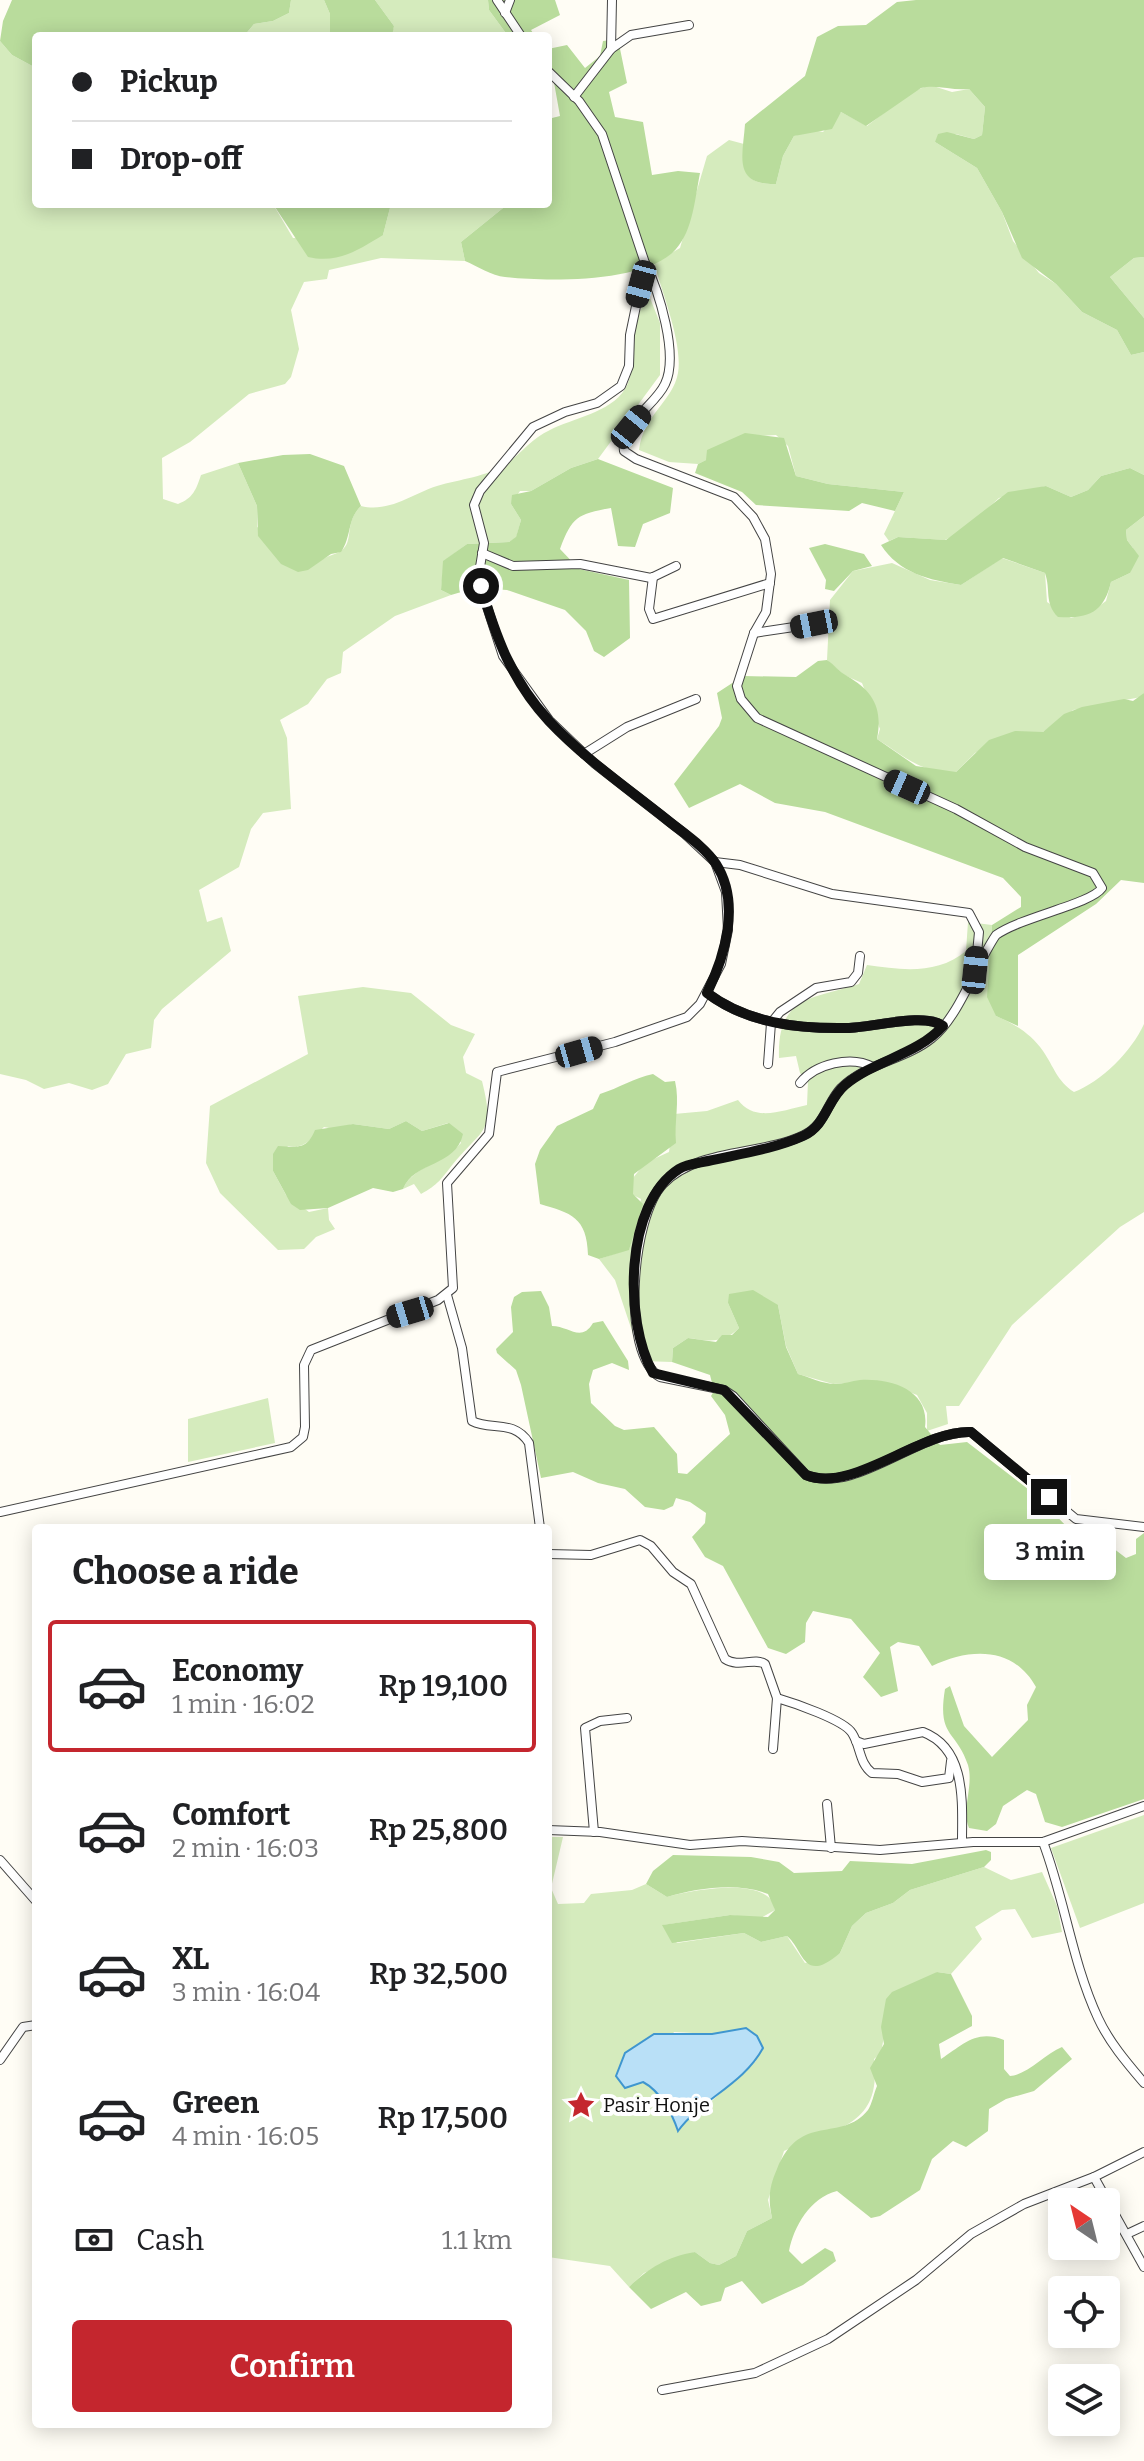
<!DOCTYPE html>
<meta charset="utf-8">
<style>
body{margin:0;font-family:Bitter,serif;background:#f6f6f6;color:#202124;height:100vh;display:flex;flex-direction:column;font-size:30px;white-space:nowrap}
*{box-sizing:border-box;margin:0}
p{font-size:26px;color:#757577}
.icon{flex:none;width:44px;height:44px;fill:none;stroke:currentColor;stroke-width:2;stroke-linecap:round;stroke-linejoin:round}
.map{position:relative;flex:1;overflow:hidden}
.sheet{position:absolute;left:32px;top:1524px;width:520px;height:904px;display:flex;flex-direction:column;background:#fff;border-radius:8px;box-shadow:0 4px 20px #0003}
.sheet>*{flex:none}
.hud{position:absolute;left:32px;top:32px;width:520px;height:176px;border-radius:8px;box-shadow:0 4px 20px #0003;display:grid;align-content:center;height:176px;padding:0 40px;background:#fff}
.needle{width:52px;rotate:325deg}
.fabs{position:absolute;left:1048px;top:2188px;display:grid;gap:16px}
.fabs a{display:grid;place-items:center;width:72px;height:72px;border-radius:8px;background:#fff;box-shadow:0 4px 20px #0003;font-size:40px}
.end{position:absolute;width:36px;height:36px;margin:-18px;border:10px solid #111;background:#fff;box-shadow:0 0 0 4px #fff}
.from{border-radius:50%}
.bubble{position:absolute;height:56px;border-radius:8px;background:#fff;box-shadow:0 4px 20px #0003;font-size:26px;font-weight:600;line-height:56px;text-align:center}
.car{position:absolute;width:24px;height:48px;margin:-24px -12px;border-radius:10px;box-shadow:0 0 6px 2px #0007;background:linear-gradient(#222 24%,#8ab4d8 0 40%,#222 0 76%,#8ab4d8 0 86%,#222 0)}
.hud b{display:flex;align-items:center;gap:28px;height:76px;font-size:30px}
.hud b+b{border-top:2px solid #e0e0e0}
.hud i{width:20px;height:20px;background:#202124}
ul{padding:0;list-style:none}
li{display:flex;align-items:center;gap:24px;height:132px;margin:0 16px 12px;padding:0 24px;border:4px solid transparent;border-radius:8px}
li div{flex:1}
li b{display:block;font-size:30px}
li em{font-style:normal;font-weight:600}
li.current{border-color:#c4262e}
li>.icon{width:72px;height:72px;stroke-width:1.5}
h2{padding:0 40px;font-size:36px;line-height:96px}
.pay{display:flex;align-items:center;gap:20px;height:88px;padding:0 40px;font-size:30px}
.pay p{margin-inline-start:auto}
.primary-button{display:flex;gap:16px;margin-top:auto;padding:16px 40px}
.primary-button a{flex:1;height:92px;border-radius:8px;background:#c4262e;color:#fff;font-size:32px;font-weight:600;line-height:92px;text-align:center}
.map>svg:first-child{display:block}
.green{fill:#d5ebbd;fill-rule:evenodd}
.forest{fill:#b9dc9c}
.water{fill:#b9e0f7;stroke:#3f96cf;stroke-width:2}
.lines{fill:none;stroke-linecap:round;stroke-linejoin:round}
.street-casing{stroke:#444;stroke-width:10}
.street{stroke:#fff;stroke-width:8}
.route{stroke:#111;stroke-width:10}
.labels{text-anchor:middle;dominant-baseline:central;stroke-width:8;stroke-linejoin:round;paint-order:stroke}
.poi-label{font-size:20px;fill:#111;stroke:#fff;text-anchor:start}
</style>
<div class="map">
<svg width="1144" height="2461" viewBox="0 0 1144 2461">
<rect width="100%" height="100%" fill="#fffdf5"/>
<g class="green">
<polygon points="291,0 324,0 330,14 330,36 244,36 254,24 273,21 289,13"/>
<polygon points="375,0 488,0 489,10 508,36 391,36 394,26"/>
<path d="M 0,41 L 12,55 L 36,68 L 36,204 L 273,204 L 293,238 L 383,235 L 391,204 L 508,204 L 461,242 L 465,261 L 381,258 L 329,270 L 327,279 L 304,282 L 291,310 L 299,349 L 291,377 L 285,384 L 249,394 L 190,442 L 162,458 L 163,499 L 178,504 C 193,498 196,490 201,475 L 238,463 L 257,506 L 257,527 L 323,559 C 329,555 338,554 342,550 C 354,541 344,522 361,506 C 389,513 412,494 437,486 C 460,479 487,477 507,463 C 522,453 532,438 550,430 C 573,418 610,413 625,389 C 641,363 626,315 650,298 L 660,323 L 660,375 L 598,459 L 571,468 L 531,491 L 520,491 L 511,504 L 521,520 L 516,538 L 509,542 L 467,544 L 444,561 L 441,590 L 451,595 L 395,616 L 343,652 L 341,673 L 327,679 L 308,704 L 280,720 L 287,738 L 291,809 L 263,813 L 251,829 L 239,867 L 199,890 L 207,922 L 222,917 L 231,951 L 162,1009 L 154,1020 L 151,1048 L 126,1054 L 108,1084 L 92,1090 L 69,1083 L 44,1089 L 26,1080 L 0,1074 Z"/>
<path d="M 930,85 L 952,92 L 969,89 L 985,107 L 982,135 L 974,139 L 956,134 L 935,142 L 977,168 L 1002,212 L 1013,241 L 1039,273 L 1056,284 L 1082,312 L 1117,330 L 1131,355 L 1144,352 L 1144,475 L 1130,468 L 1101,476 L 1088,490 L 1071,497 L 1046,486 L 999,498 L 963,531 L 945,540 L 898,537 L 889,541 L 884,534 L 904,492 L 828,484 L 796,476 L 788,446 L 776,435 L 755,436 L 698,464 L 669,462 L 639,450 C 643,415 673,401 678,373 C 683,344 662,292 654,263 L 680,248 L 707,156 L 729,140 L 744,144 C 740,170 747,185 776,184 L 783,156 L 794,136 L 813,130 L 823,132 L 841,112 L 867,126 L 911,92 Z"/>
<polygon points="1144,257 1144,318 1110,277 1134,258"/>
<path d="M 1144,516 L 1144,693 L 1141,697 L 1073,710 L 1043,732 L 1015,732 L 975,753 L 956,772 C 922,774 904,756 877,739 L 880,729 L 862,683 L 844,675 L 827,660 L 830,600 L 853,571 L 892,563 L 930,580 L 961,585 L 1002,558 L 1045,573 L 1047,602 L 1071,618 L 1091,612 L 1106,601 L 1111,582 L 1130,573 L 1133,548 L 1127,540 L 1126,530 Z"/>
<path d="M 968,922 L 992,925 L 990,950 L 996,1016 C 1015,1024 1031,1034 1043,1051 C 1054,1067 1057,1081 1074,1092 C 1101,1082 1132,1051 1144,1024 L 1144,1212 L 1120,1227 L 1012,1325 L 959,1406 L 946,1406 L 948,1424 L 927,1431 L 927,1413 L 917,1395 L 881,1381 L 833,1384 L 798,1374 L 786,1346 L 778,1305 L 728,1303 L 739,1328 C 723,1344 709,1341 688,1338 L 673,1348 L 672,1362 L 642,1361 L 615,1280 L 599,1259 L 629,1249 L 641,1199 L 633,1195 L 633,1178 L 645,1163 L 669,1152 L 674,1114 L 707,1111 L 738,1100 C 755,1123 783,1110 807,1105 L 808,1081 L 800,1073 L 796,1056 L 779,1058 C 777,996 812,999 859,984 L 867,965 C 902,970 937,975 966,951 Z"/>
<path d="M 363,987 L 411,993 L 451,1025 L 475,1034 L 463,1057 L 466,1073 L 482,1081 C 495,1133 484,1127 453,1164 C 442,1178 438,1185 421,1194 L 414,1184 L 403,1189 C 412,1167 442,1164 461,1143 L 448,1123 L 422,1131 L 406,1121 L 389,1129 L 353,1124 L 334,1129 L 324,1127 C 312,1138 304,1150 288,1146 L 273,1171 L 286,1195 L 309,1212 L 328,1208 L 329,1220 L 335,1229 L 316,1237 L 304,1249 L 278,1250 L 220,1193 L 206,1163 L 210,1106 L 308,1054 L 298,996 Z"/>
<polygon points="268,1398 275,1443 188,1462 188,1419"/>
<polygon points="1144,1815 1144,1903 1080,1928 1051,1848"/>
<path d="M 548,1837 L 563,1837 L 551,1888 L 558,1904 L 584,1903 L 591,1894 L 632,1890 L 646,1884 L 667,1897 C 691,1890 772,1875 775,1910 L 759,1919 L 730,1915 L 663,1925 L 677,1943 L 744,1933 L 761,1942 L 787,1936 L 805,1963 L 840,1953 L 852,1926 L 866,1913 L 893,1903 L 910,1890 L 984,1867 L 1011,1880 L 1042,1872 L 1057,1906 L 1062,1932 L 1032,1938 L 1015,1909 L 1002,1910 L 975,1927 L 982,1939 L 951,1974 L 937,1972 L 884,2036 L 881,2053 L 874,2059 C 882,2127 836,2128 784,2151 L 768,2200 L 772,2218 L 747,2231 L 736,2256 L 719,2265 L 710,2263 L 695,2252 L 644,2273 L 629,2287 L 610,2266 L 548,2257 ZM 746,2029 L 756,2061 L 705,2107 L 692,2111 L 677,2130 C 672,2112 659,2091 643,2082 L 674,2032 L 712,2034 Z"/>
</g>
<g class="forest">
<polygon points="12,0 291,0 289,13 273,21 254,24 244,36 36,36 36,68 12,55 0,41 3,21"/>
<polygon points="324,0 375,0 394,26 392,36 330,36 330,14"/>
<polygon points="488,0 555,0 560,15 531,30 535,36 508,36 489,10"/>
<path d="M 916,0 L 1144,0 L 1144,257 L 1134,258 L 1110,277 L 1144,318 L 1144,352 L 1131,355 L 1117,330 L 1082,312 L 1056,284 L 1022,258 L 1002,212 L 977,168 L 935,142 L 938,134 L 947,132 L 974,139 L 982,135 L 985,107 L 969,89 C 952,91 937,84 921,88 L 866,126 L 841,112 L 832,129 L 794,136 L 783,156 L 776,184 C 732,185 743,155 745,124 L 805,76 L 817,37 L 838,26 L 866,25 L 897,2 Z"/>
<path d="M 618,39 L 627,83 L 609,92 L 615,117 L 643,122 L 652,175 L 678,171 L 700,173 C 695,198 693,230 676,249 C 647,283 546,282 505,277 C 492,276 477,266 465,261 L 461,242 L 508,204 L 548,204 L 548,119 L 560,116 L 548,49 L 567,45 L 585,68 L 600,56 L 603,41 Z"/>
<path d="M 273,204 L 391,204 L 383,235 C 358,250 338,264 308,257 Z"/>
<polygon points="745,433 784,438 796,476 828,484 904,492 895,511 862,503 849,511 756,505 742,492 695,473 698,464 706,460 707,450"/>
<path d="M 310,454 L 344,466 L 361,506 C 347,519 352,536 341,552 L 331,554 L 308,570 L 298,572 L 281,564 L 258,536 L 257,506 L 238,463 L 283,455 Z"/>
<path d="M 598,459 L 673,488 L 670,513 L 643,524 L 635,547 L 618,546 L 611,508 C 577,514 572,517 560,549 L 579,569 L 629,580 L 630,638 L 604,657 L 594,651 L 586,631 L 565,610 L 507,590 L 475,588 L 451,595 L 441,590 L 443,561 L 467,544 L 509,542 L 516,537 L 521,520 L 511,504 L 512,495 L 531,491 L 571,468 Z"/>
<path d="M 1130,468 L 1144,475 L 1144,516 L 1126,530 L 1127,540 L 1139,556 L 1130,573 L 1111,582 C 1104,612 1089,619 1058,617 C 1044,603 1051,590 1045,573 L 1003,558 L 961,585 C 929,580 899,573 881,545 L 898,537 L 946,540 L 1008,492 L 1046,486 L 1071,497 L 1088,490 L 1101,476 Z"/>
<polygon points="825,544 864,554 872,566 853,571 834,591 825,589 826,580 809,548"/>
<path d="M 827,660 C 835,665 839,672 847,676 C 873,691 883,708 877,739 L 916,766 L 956,772 L 989,740 L 1015,731 L 1043,732 L 1064,714 L 1082,707 L 1124,699 L 1133,701 L 1144,693 L 1144,883 L 1121,880 L 1096,904 L 1018,955 L 1018,1026 L 996,1016 L 987,997 L 992,925 L 1021,907 L 1021,897 L 1003,878 L 825,812 L 775,803 L 740,784 L 689,808 L 674,784 L 719,726 L 722,718 L 717,693 L 743,676 L 796,677 L 818,661 Z"/>
<path d="M 653,1074 L 665,1082 L 675,1081 C 680,1102 674,1121 676,1143 L 634,1174 L 633,1194 L 643,1204 L 629,1250 L 599,1259 L 588,1255 C 587,1217 571,1213 540,1204 L 535,1164 L 540,1150 L 557,1126 L 593,1109 L 600,1094 C 619,1088 634,1078 653,1074 Z"/>
<path d="M 406,1121 L 422,1131 L 449,1123 L 463,1134 C 456,1167 414,1161 403,1189 L 393,1192 L 373,1188 L 328,1208 L 300,1210 L 291,1204 L 273,1171 L 273,1154 L 278,1146 C 297,1147 307,1150 315,1130 L 353,1124 L 389,1129 Z"/>
<path d="M 753,1290 L 778,1305 L 786,1347 L 798,1374 C 809,1377 823,1384 835,1384 C 843,1384 852,1381 860,1380 C 891,1378 930,1390 925,1427 L 940,1445 L 967,1442 L 1037,1496 L 1070,1530 L 1087,1541 L 1109,1545 L 1126,1558 L 1136,1554 L 1136,1539 L 1144,1533 L 1144,1799 L 1062,1827 L 1045,1822 L 1036,1794 L 1027,1790 L 1003,1806 L 996,1824 L 987,1831 L 969,1828 C 961,1810 974,1786 968,1765 C 956,1729 937,1738 945,1689 L 950,1686 L 964,1726 L 992,1757 L 1028,1720 L 1027,1705 L 1036,1687 C 1014,1647 971,1647 932,1666 L 919,1646 L 898,1642 L 890,1647 L 898,1691 L 881,1697 L 863,1677 L 880,1653 L 851,1619 L 813,1611 L 806,1623 L 805,1642 L 786,1654 L 768,1648 L 723,1566 L 705,1557 L 692,1537 L 705,1523 L 706,1513 L 690,1502 L 676,1498 L 673,1506 L 664,1510 L 645,1507 L 625,1489 L 598,1483 L 573,1472 L 541,1478 L 521,1385 L 516,1370 L 497,1353 L 496,1349 L 513,1332 L 511,1307 L 514,1297 L 522,1292 L 541,1291 L 549,1307 L 552,1326 C 569,1326 581,1343 593,1323 L 603,1321 L 628,1361 L 629,1370 L 612,1363 L 593,1370 L 589,1384 L 591,1403 L 615,1426 L 624,1430 L 654,1427 L 677,1454 L 678,1473 L 687,1474 L 730,1434 L 725,1415 L 711,1396 L 714,1391 L 710,1375 L 672,1362 L 673,1348 L 688,1338 L 716,1342 L 722,1335 L 732,1335 L 739,1328 L 728,1303 L 729,1294 Z"/>
<path d="M 986,1850 L 991,1852 L 991,1860 L 984,1867 L 910,1890 L 893,1903 L 866,1913 L 852,1926 L 840,1953 C 803,1985 804,1950 787,1936 L 761,1942 L 744,1933 L 672,1943 L 662,1925 L 730,1915 L 768,1917 L 775,1910 L 768,1894 C 738,1882 697,1888 667,1897 L 646,1884 L 653,1871 L 673,1855 L 751,1857 L 779,1862 L 794,1873 L 842,1871 L 850,1861 L 912,1864 Z"/>
<path d="M 937,1972 L 951,1974 L 972,2016 L 972,2026 L 939,2044 L 941,2059 C 963,2045 976,2029 1004,2040 L 1004,2069 L 1010,2076 C 1027,2075 1045,2054 1062,2047 L 1072,2059 L 1034,2091 L 1006,2099 L 989,2109 L 988,2131 L 966,2147 L 953,2141 L 932,2159 L 920,2190 L 880,2216 L 871,2218 L 837,2191 C 810,2198 794,2226 789,2251 L 802,2264 L 825,2248 L 833,2252 L 836,2261 L 803,2285 L 762,2304 L 742,2281 L 725,2288 L 721,2301 L 701,2306 L 686,2292 L 651,2309 L 629,2287 C 650,2267 667,2257 695,2252 L 710,2263 L 719,2265 L 736,2256 L 747,2231 L 772,2218 C 768,2199 769,2187 777,2169 C 801,2111 840,2144 868,2110 C 872,2104 874,2093 877,2086 L 870,2068 L 884,2044 L 881,2027 L 886,1999 L 892,1992 Z"/>
</g>
<path class="water" d="M 746,2028 L 757,2036 L 763,2048 C 743,2085 701,2099 678,2131 C 672,2113 660,2091 643,2082 L 625,2088 L 616,2076 L 625,2053 L 654,2034 L 712,2034 Z"/>
<g class="lines">
<defs>
<g id="street">
<polyline points="497,0 521,36"/>
<polyline points="505,13 510,0"/>
<polyline points="611,49 612,0"/>
<polyline points="574,97 611,49 631,35 689,25"/>
<path d="M 645,263 C 659,291 679,355 665,384 C 655,406 620,423 624,451 L 636,459 L 734,497 L 753,517 L 765,539 L 771,574 L 766,612 L 754,633 L 737,686 L 741,699 L 757,718 L 956,809 L 1025,847 L 1093,873 L 1102,888 C 1091,904 1021,917 996,935 C 976,964 959,1017 932,1038 C 905,1060 866,1063 841,1088 C 827,1103 825,1125 804,1135 C 761,1156 697,1148 663,1184 C 632,1216 620,1353 660,1377 L 724,1390 L 733,1396 L 806,1475 C 856,1495 919,1430 971,1432 L 1076,1519 L 1144,1527"/>
<polyline points="482,553 513,566 580,564 651,578 676,566"/>
<polyline points="653,577 649,609 653,619 770,583"/>
<polyline points="754,633 814,624"/>
<polyline points="584,754 627,727 696,699"/>
<polyline points="715,862 740,865 832,894 969,913 979,932 976,964"/>
<path d="M 707,993 C 747,1023 797,1029 847,1028 C 871,1028 925,1012 943,1026"/>
<polyline points="768,1064 771,1023 780,1012 816,988 851,982 858,973 860,956"/>
<path d="M 800,1083 C 815,1064 851,1055 873,1067"/>
<path d="M 447,1295 L 462,1348 L 472,1421 C 491,1431 514,1419 529,1443 L 540,1528"/>
<polyline points="0,1512 291,1447 303,1437 305,1427 304,1365 311,1350 438,1300 453,1288 447,1183 489,1134 497,1072 615,1042 687,1017 700,1004 721,964 728,930 726,892 715,862 685,834 594,763 549,720 503,656 478,579 484,543 474,505 480,491 533,427 565,412 597,403 621,386 629,366 630,335 645,263 602,134 579,101 548,71"/>
<path d="M 548,1554 L 591,1555 L 640,1540 L 651,1546 L 673,1572 L 691,1584 L 725,1659 C 739,1668 754,1657 765,1664 L 777,1698 L 773,1749"/>
<path d="M 777,1698 C 794,1703 844,1720 852,1733 C 861,1747 859,1763 872,1773 L 898,1774 L 922,1782 L 949,1778 L 951,1761"/>
<path d="M 856,1741 L 864,1744 L 923,1732 C 967,1749 962,1803 962,1842"/>
<polyline points="827,1804 831,1848"/>
<polyline points="548,1830 600,1832 690,1845 742,1841 880,1850 973,1842 1043,1842 1144,1806"/>
<polyline points="594,1832 585,1728 600,1721 627,1718"/>
<path d="M 1043,1842 C 1065,1900 1072,1962 1098,2018 C 1109,2042 1127,2063 1144,2083"/>
<polyline points="0,1860 36,1901"/>
<polyline points="0,2060 23,2027 36,2025"/>
<polyline points="1094,2177 1144,2267"/>
<polyline points="1127,2234 1144,2226"/>
<polyline points="662,2390 755,2373 828,2339 916,2280 971,2234 1024,2204 1094,2177 1144,2152"/>
</g>
</defs>
<use href="#street" class="street-casing"/>
<use href="#street" class="street"/>
</g>
<g class="lines">
<path class="route" d="M 481,586 C 496,638 512,681 549,721 C 584,758 627,788 666,819 C 683,833 704,846 716,864 C 741,903 725,956 707,993 C 747,1023 797,1029 847,1028 C 871,1028 925,1012 943,1026 C 917,1055 875,1060 845,1085 C 827,1100 826,1126 803,1136 C 774,1149 739,1154 708,1161 C 699,1163 687,1164 679,1169 C 624,1204 624,1321 653,1373 L 724,1390 L 806,1475 C 853,1494 920,1430 971,1432 L 1049,1497"/>
</g>
<defs>
<symbol id="sight-bare" viewBox="-9 -9 18 18"><path d="M0-6L1.8-2.2L6-1.7L2.9 1.2L3.7 5.4L0 3.3L-3.7 5.4L-2.9 1.2L-6-1.7L-1.8-2.2Z" fill="#c4262e" stroke="#fff" stroke-width="2.5" paint-order="stroke"/></symbol>
</defs>
<g fill-rule="evenodd">
<use href="#sight-bare" x="561" y="2085" width="40" height="40"/>
</g>
<g class="labels">
<g class="poi-label">
<text x="603" y="2105">Pasir Honje</text>
</g>
</g>
</svg>
<div class="fabs">
<a><svg class="needle" viewBox="-14 -14 28 28"><path d="M0-13l5 13h-10z" fill="#e53935"/><path d="M0 13l5-13h-10z" fill="#757577"/></svg></a>
<a><svg class="icon" aria-label="locate" viewBox="0 0 24 24"><circle cx="12" cy="12" r="6"/><path d="M12 2v4M12 18v4M2 12h4M18 12h4"/></svg></a>
<a><svg class="icon" aria-label="layers" viewBox="0 0 24 24"><path d="M12 4l9 5-9 5-9-5zM3 14l9 5 9-5"/></svg></a>
</div>
<i class="end from" style="left:481px;top:586px"></i>
<i class="end" style="left:1049px;top:1497px"></i>
<div class="bubble" style="left:984px;top:1524px;width:132px">3 min</div>
<i class="car" style="left:641px;top:284px;rotate:195deg"></i>
<i class="car" style="left:631px;top:427px;rotate:39deg"></i>
<i class="car" style="left:814px;top:624px;rotate:259deg"></i>
<i class="car" style="left:907px;top:787px;rotate:294deg"></i>
<i class="car" style="left:975px;top:970px;rotate:6deg"></i>
<i class="car" style="left:579px;top:1052px;rotate:74deg"></i>
<i class="car" style="left:410px;top:1312px;rotate:253deg"></i>
<div class="hud">
<b><i class="from"></i>Pickup</b>
<b><i></i>Drop-off</b>
</div>
<section class="sheet">
<h2>Choose a ride</h2>
<ul>
<li class="current"><svg class="icon" aria-label="car" viewBox="0 0 24 24"><path d="M5 17H2v-5l4-1 3-4h7l3 4 3 1v5h-3M9 17h6M6 11h13"/><circle cx="7" cy="17" r="2"/><circle cx="17" cy="17" r="2"/></svg><div><b>Economy</b><p>1 min · 16:02</p></div><em>Rp 19,100</em></li>
<li><svg class="icon" aria-label="car" viewBox="0 0 24 24"><path d="M5 17H2v-5l4-1 3-4h7l3 4 3 1v5h-3M9 17h6M6 11h13"/><circle cx="7" cy="17" r="2"/><circle cx="17" cy="17" r="2"/></svg><div><b>Comfort</b><p>2 min · 16:03</p></div><em>Rp 25,800</em></li>
<li><svg class="icon" aria-label="car" viewBox="0 0 24 24"><path d="M5 17H2v-5l4-1 3-4h7l3 4 3 1v5h-3M9 17h6M6 11h13"/><circle cx="7" cy="17" r="2"/><circle cx="17" cy="17" r="2"/></svg><div><b>XL</b><p>3 min · 16:04</p></div><em>Rp 32,500</em></li>
<li><svg class="icon" aria-label="car" viewBox="0 0 24 24"><path d="M5 17H2v-5l4-1 3-4h7l3 4 3 1v5h-3M9 17h6M6 11h13"/><circle cx="7" cy="17" r="2"/><circle cx="17" cy="17" r="2"/></svg><div><b>Green</b><p>4 min · 16:05</p></div><em>Rp 17,500</em></li>
</ul>
<div class="pay"><svg class="icon" aria-label="cash" viewBox="0 0 24 24"><path d="M3 7h18v10H3z"/><circle cx="12" cy="12" r="2"/></svg>Cash<p>1.1 km</p></div>
<div class="primary-button"><a>Confirm</a></div>
</section>
</div>
